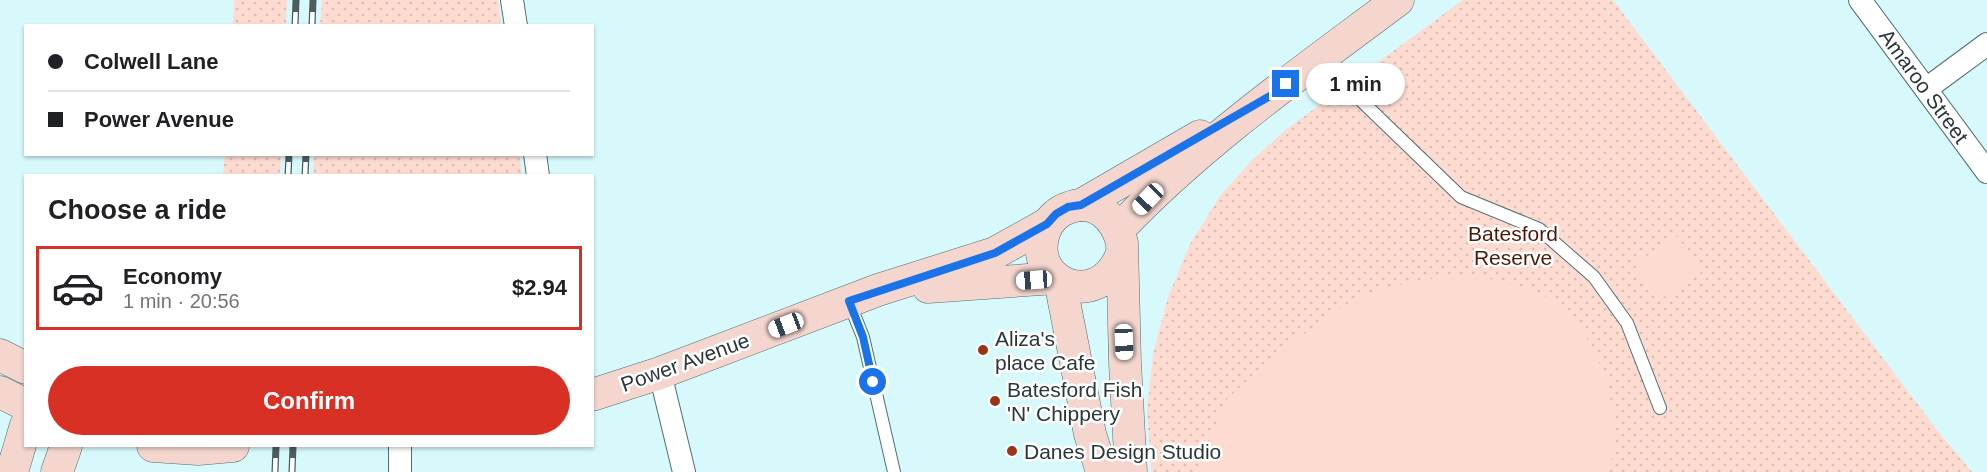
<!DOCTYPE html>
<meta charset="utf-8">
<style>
body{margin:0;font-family:Arial,sans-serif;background:#f2f2f2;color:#202124;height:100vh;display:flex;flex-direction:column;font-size:22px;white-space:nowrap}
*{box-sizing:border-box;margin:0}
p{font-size:20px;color:#757577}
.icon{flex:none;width:33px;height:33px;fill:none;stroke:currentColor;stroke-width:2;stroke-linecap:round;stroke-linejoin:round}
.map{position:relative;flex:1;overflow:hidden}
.panel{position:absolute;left:24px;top:174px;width:570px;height:273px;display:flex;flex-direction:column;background:#fff;border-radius:0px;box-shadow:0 2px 4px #0004}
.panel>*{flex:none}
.hud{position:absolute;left:24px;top:24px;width:570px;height:132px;border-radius:0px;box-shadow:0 2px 4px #0004;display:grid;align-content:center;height:132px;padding:0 24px;background:#fff}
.end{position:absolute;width:27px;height:27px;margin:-14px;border:8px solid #1a73e8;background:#fff;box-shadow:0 0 0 3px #fff}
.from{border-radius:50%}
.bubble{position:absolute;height:42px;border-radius:21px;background:#fff;box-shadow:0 2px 4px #0004;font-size:20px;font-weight:600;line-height:42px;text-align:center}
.car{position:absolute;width:18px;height:36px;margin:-18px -9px;border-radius:8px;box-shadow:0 0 4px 2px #0007;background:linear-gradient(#fff 24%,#345 0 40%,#fff 0 76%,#345 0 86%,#fff 0)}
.hud b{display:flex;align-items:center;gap:21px;height:57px;font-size:22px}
.hud b+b{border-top:2px solid #e0e0e0}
.hud i{width:15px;height:15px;background:#202124}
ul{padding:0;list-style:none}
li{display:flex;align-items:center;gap:18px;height:84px;margin:0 12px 9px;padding:0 12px;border:3px solid transparent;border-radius:0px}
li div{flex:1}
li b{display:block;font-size:22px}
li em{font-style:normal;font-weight:600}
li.current{border-color:#d93025}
li>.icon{width:54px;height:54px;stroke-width:1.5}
h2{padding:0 24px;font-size:27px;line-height:72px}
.action{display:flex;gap:12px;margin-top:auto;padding:12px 24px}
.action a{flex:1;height:69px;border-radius:36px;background:#d93025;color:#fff;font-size:24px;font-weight:600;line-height:69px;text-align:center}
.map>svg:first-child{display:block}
.green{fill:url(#green-dots)}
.pitch{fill:#fedbd1}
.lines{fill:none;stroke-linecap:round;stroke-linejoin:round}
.lane-casing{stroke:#506e70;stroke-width:14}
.street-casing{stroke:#506e70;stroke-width:24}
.secondary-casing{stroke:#506e70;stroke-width:33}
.lane{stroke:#fff;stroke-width:12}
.street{stroke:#fff;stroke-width:22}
.secondary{stroke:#f4d6ce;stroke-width:32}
.rail-casing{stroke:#4c5d5e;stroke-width:7}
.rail{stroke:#fff;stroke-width:4.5;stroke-dasharray:14;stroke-linecap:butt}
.route{stroke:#1a73e8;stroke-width:8}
.poi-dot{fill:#9b3315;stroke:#fff;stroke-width:2}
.labels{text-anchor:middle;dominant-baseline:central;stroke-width:5;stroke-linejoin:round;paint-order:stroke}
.street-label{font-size:21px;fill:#2a3738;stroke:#fff}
.park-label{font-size:21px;fill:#4e1708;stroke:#fff}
.poi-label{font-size:21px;fill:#2a3738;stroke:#fff;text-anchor:start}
</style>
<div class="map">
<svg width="1987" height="472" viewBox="0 0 1987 472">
<defs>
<pattern id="green-dots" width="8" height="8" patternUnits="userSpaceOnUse" patternTransform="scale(1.5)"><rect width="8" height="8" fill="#fedbd1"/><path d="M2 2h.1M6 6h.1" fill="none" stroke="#dabdb4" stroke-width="1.8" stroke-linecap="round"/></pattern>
</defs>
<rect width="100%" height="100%" fill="#d7f9fc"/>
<g class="green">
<polygon points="234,0 287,0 286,25 233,25"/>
<polygon points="322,0 498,0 501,25 320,25"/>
<polygon points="1463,0 1613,0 1937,430 1972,472 1151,472 1147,410 1153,354 1168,297 1190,244 1220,196 1253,159 1288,128"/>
<polygon points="225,155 281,155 280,175 223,175"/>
<polygon points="314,155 519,155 522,175 313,175"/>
</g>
<g class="pitch">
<polygon points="1678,236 1701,273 1658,301 1634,264"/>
<path d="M 1473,274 C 1502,283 1538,290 1564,306 C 1571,310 1576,321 1580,328 C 1612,375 1618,416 1610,472 L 1199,472 L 1200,465 L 1224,402 L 1279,351 L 1359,296 L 1415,281 Z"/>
</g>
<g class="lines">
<defs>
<g id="lane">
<polyline points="1320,61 1461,197 1539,229 1594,277 1627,323 1660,408"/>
<polyline points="849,302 863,337 894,472"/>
</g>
<g id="street">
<polyline points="512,0 516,26"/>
<polyline points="1860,0 1987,172"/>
<polyline points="1926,89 1987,44"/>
<polyline points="535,154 538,176"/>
<polyline points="660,373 684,472"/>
<polyline points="400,446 400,472"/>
</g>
<g id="secondary">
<polyline points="1081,205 1200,136"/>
<path d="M 1119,229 C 1202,142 1302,72 1398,0"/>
<path d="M 1121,256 C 1097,313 1025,282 1045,230 C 1049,220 1058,211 1068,208 C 1095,197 1116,218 1122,243 L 1125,363 L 1131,472"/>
<polyline points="1060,281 1090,434 1102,472"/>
<polyline points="928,287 1056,278"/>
<polyline points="0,355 26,368"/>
<polyline points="0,392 26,405"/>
<polyline points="592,395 660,373 878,290 995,253 1047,224"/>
<polyline points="153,446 198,449 233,446"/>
<polyline points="12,472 26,425"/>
<polyline points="57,472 66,446"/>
</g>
</defs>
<use href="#lane" class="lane-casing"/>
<use href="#street" class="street-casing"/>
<use href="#secondary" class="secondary-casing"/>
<use href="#lane" class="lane"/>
<use href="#street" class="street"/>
<use href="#secondary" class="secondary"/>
<defs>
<g id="rail">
<polyline points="295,26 296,0"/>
<polyline points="312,26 313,0"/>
<polyline points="288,176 289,154"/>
<polyline points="305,176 306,154"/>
<polyline points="275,472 276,446"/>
<polyline points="292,472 293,446"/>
</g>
</defs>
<use href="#rail" class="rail-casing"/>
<use href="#rail" class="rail"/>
</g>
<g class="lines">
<polyline class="route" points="873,382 863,337 849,301 995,253 1047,224 1056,214 1068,207 1081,205 1270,96 1286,84"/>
</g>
<g class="poi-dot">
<circle cx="983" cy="350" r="6"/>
<circle cx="995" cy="401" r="6"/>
<circle cx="1012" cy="451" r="6"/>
</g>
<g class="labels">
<g class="street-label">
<text transform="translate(1924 86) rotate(54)">Amaroo Street</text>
<text transform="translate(685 362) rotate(-20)">Power Avenue</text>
</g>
<g class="park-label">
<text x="1513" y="233">Batesford<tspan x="1513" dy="24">Reserve</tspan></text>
</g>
<g class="poi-label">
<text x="995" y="338">Aliza's<tspan x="995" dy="24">place Cafe</tspan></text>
<text x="1007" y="389">Batesford Fish<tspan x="1007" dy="24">'N' Chippery</tspan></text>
<text x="1024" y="451">Danes Design Studio</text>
</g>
</g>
</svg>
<i class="end from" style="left:873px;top:382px"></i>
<i class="end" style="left:1286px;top:84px"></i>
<div class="bubble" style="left:1306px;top:63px;width:99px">1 min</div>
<i class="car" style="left:1148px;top:199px;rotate:224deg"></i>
<i class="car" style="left:1034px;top:280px;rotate:266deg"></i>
<i class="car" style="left:786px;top:325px;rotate:249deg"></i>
<i class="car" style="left:1124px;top:342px;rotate:178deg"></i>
<div class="hud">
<b><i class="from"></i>Colwell Lane</b>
<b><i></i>Power Avenue</b>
</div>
<section class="panel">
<h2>Choose a ride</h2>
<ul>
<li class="current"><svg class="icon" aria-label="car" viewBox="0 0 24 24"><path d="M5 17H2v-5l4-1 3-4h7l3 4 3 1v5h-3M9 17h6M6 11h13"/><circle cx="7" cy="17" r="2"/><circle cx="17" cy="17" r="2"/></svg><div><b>Economy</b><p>1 min · 20:56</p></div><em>$2.94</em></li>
</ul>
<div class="action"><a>Confirm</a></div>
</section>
</div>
